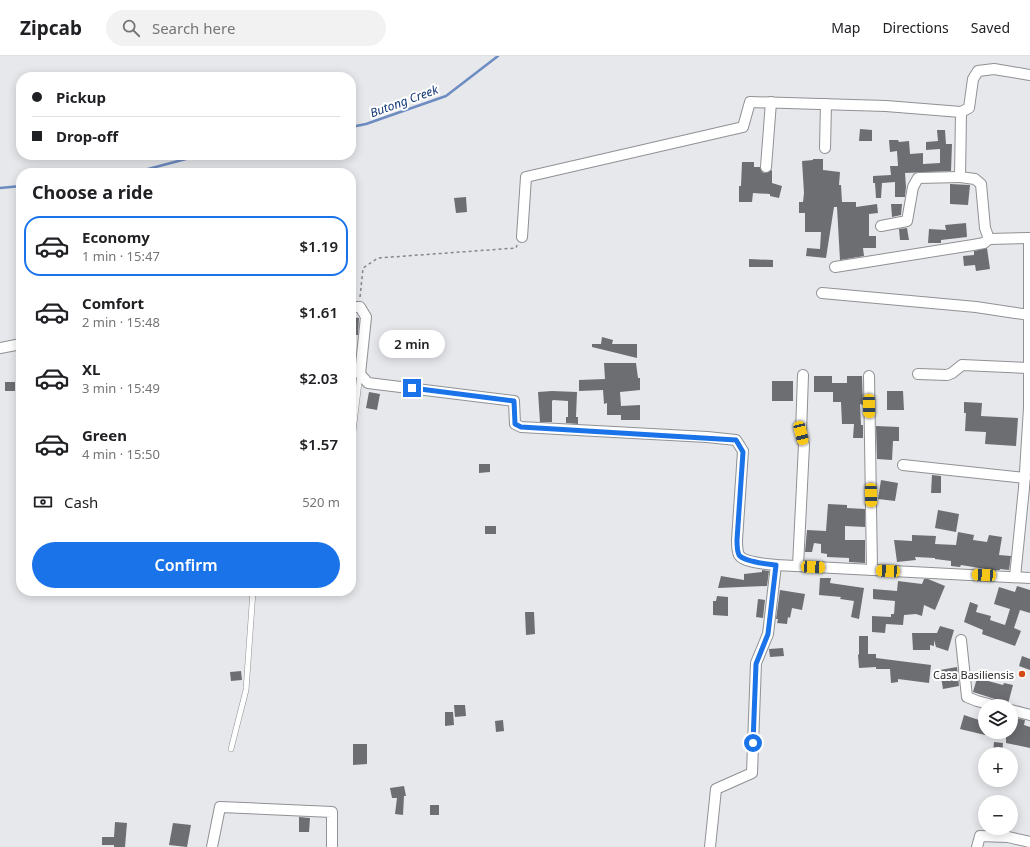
<!DOCTYPE html>
<meta charset="utf-8">
<style>
body{margin:0;font-family:"Noto Sans",sans-serif;background:#f2f2f2;color:#202124;height:100vh;display:flex;flex-direction:column;font-size:15px;white-space:nowrap}
*{box-sizing:border-box;margin:0}
p{font-size:13px;color:#757577}
.icon{flex:none;width:22px;height:22px;fill:none;stroke:currentColor;stroke-width:2;stroke-linecap:round;stroke-linejoin:round}
.map{position:relative;flex:1;overflow:hidden}
.panel{position:absolute;left:16px;top:112px;width:340px;height:428px;display:flex;flex-direction:column;background:#fff;border-radius:16px;box-shadow:0 2px 10px #0003}
.panel>*{flex:none}
.top-card{position:absolute;left:16px;top:16px;width:340px;height:88px;border-radius:16px;box-shadow:0 2px 10px #0003;display:grid;align-content:center;height:88px;padding:0 16px;background:#fff}
.controls{position:absolute;left:978px;top:643px;display:grid;gap:8px}
.controls a{display:grid;place-items:center;width:40px;height:40px;border-radius:50%;background:#fff;box-shadow:0 2px 10px #0003;font-size:20px}
.end{position:absolute;width:18px;height:18px;margin:-9px;border:5px solid #1a73e8;background:#fff;box-shadow:0 0 0 2px #fff}
.from{border-radius:50%}
.bubble{position:absolute;height:28px;border-radius:14px;background:#fff;box-shadow:0 2px 10px #0003;font-size:13px;font-weight:600;line-height:28px;text-align:center}
.car{position:absolute;width:12px;height:24px;margin:-12px -6px;border-radius:5px;box-shadow:0 0 3px 1px #0007;background:linear-gradient(#f5c518 24%,#345 0 40%,#f5c518 0 76%,#345 0 86%,#f5c518 0)}
.top-card b{display:flex;align-items:center;gap:14px;height:38px;font-size:15px}
.top-card b+b{border-top:1px solid #e0e0e0}
.top-card i{width:10px;height:10px;background:#202124}
ul{padding:0;list-style:none}
li{display:flex;align-items:center;gap:12px;height:60px;margin:0 8px 6px;padding:0 8px;border:2px solid transparent;border-radius:16px}
li div{flex:1}
li b{display:block;font-size:15px}
li em{font-style:normal;font-weight:600}
li.current{border-color:#1a73e8}
li>.icon{width:36px;height:36px;stroke-width:1.5}
h2{padding:0 16px;font-size:18px;line-height:48px}
.pay{display:flex;align-items:center;gap:10px;height:44px;padding:0 16px;font-size:15px}
.pay p{margin-inline-start:auto}
.button{display:flex;gap:8px;margin-top:auto;padding:8px 16px}
.button a{flex:1;height:46px;border-radius:24px;background:#1a73e8;color:#fff;font-size:16px;font-weight:600;line-height:46px;text-align:center}
header{display:flex;align-items:center;gap:24px;box-sizing:border-box;height:56px;padding:0 20px;background:#fff;border-bottom:1px solid #e0e0e0}
header strong{font-size:19px}
nav{display:flex;gap:22px;margin-inline-start:auto;font-size:14px}
.search{width:280px;height:36px;background:#f2f2f2;display:flex;align-items:center;gap:10px;box-sizing:border-box;padding:0 14px;border-radius:22px;color:#757577;font-size:15px}
.map>svg:first-child{display:block}
.lines{fill:none;stroke-linecap:round;stroke-linejoin:round}
.stream{stroke:#6d8cc2;stroke-width:2.5}
.building{fill:#6d6e71}
.service-casing{stroke:#8f9194;stroke-width:6}
.minor-casing{stroke:#8f9194;stroke-width:12}
.path{stroke:#868789;stroke-width:1.5;stroke-dasharray:3 3;stroke-linecap:butt}
.service{stroke:#fff;stroke-width:5}
.minor{stroke:#fff;stroke-width:10}
.route{stroke:#1a73e8;stroke-width:5}
.poi-dot{fill:#d34c18;stroke:#fff;stroke-width:1.5}
.labels{text-anchor:middle;dominant-baseline:central;stroke-width:4;stroke-linejoin:round;paint-order:stroke}
.poi-label{font-size:11px;fill:#2a2b2c;stroke:#fff;text-anchor:end}
.water-label{font-size:12px;font-style:italic;fill:#123778;stroke:#fff}
</style>
<header>
<strong>Zipcab</strong>
<div class="search"><svg class="icon" aria-label="search" viewBox="0 0 24 24"><circle cx="10" cy="10" r="6"/><path d="M15 15l6 6"/></svg>Search here</div>
<nav><a>Map</a><a>Directions</a><a>Saved</a></nav>
</header>
<div class="map">
<svg width="1030" height="791" viewBox="0 0 1030 791">
<rect width="100%" height="100%" fill="#e6e8eb"/>
<g class="lines">
<g class="stream">
<polyline points="351,71 366,68 446,40 498,0"/>
<polyline points="133,117 201,99"/>
<polyline points="0,132 21,130"/>
</g>
</g>
<g class="building">
<polygon points="860,73 872,74 872,85 859,85"/>
<polygon points="937,74 945,74 946,88 952,88 951,115 905,117 906,131 905,141 895,141 895,126 882,127 881,142 876,142 875,127 873,127 873,120 891,119 890,110 898,110 897,95 890,96 889,84 898,84 899,86 909,85 910,98 923,97 923,108 940,107 940,93 926,94 926,86 938,85"/>
<polygon points="813,103 823,103 823,114 840,116 839,129 841,129 842,146 856,146 856,151 877,148 878,157 869,158 869,180 876,180 876,192 863,192 864,200 840,204 837,151 834,151 826,202 806,200 807,192 820,193 821,176 805,176 805,157 799,157 799,146 803,146 804,137 802,105 813,104"/>
<polygon points="742,106 754,106 754,111 760,111 762,116 765,117 772,114 772,127 782,130 779,142 770,140 770,138 753,137 752,146 739,146 739,130 741,130"/>
<polygon points="950,128 970,129 968,149 950,148"/>
<polygon points="466,141 467,156 456,157 454,142"/>
<polygon points="891,148 902,148 901,159 892,161"/>
<polygon points="966,167 967,181 941,184 941,187 928,187 929,173 946,174 945,169"/>
<polygon points="907,172 909,184 900,184 899,173"/>
<polygon points="987,192 990,213 976,215 975,209 964,210 963,200 974,199 974,195"/>
<polygon points="749,203 773,204 773,211 749,211"/>
<polygon points="351,261 359,262 358,279 351,279"/>
<polygon points="602,281 613,284 612,288 637,288 637,302 592,291 592,288 601,288"/>
<polygon points="604,307 636,307 638,322 640,322 640,334 620,336 621,350 640,349 640,364 621,364 621,359 607,359 607,347 604,348 603,334 579,335 579,324 605,323"/>
<polygon points="814,320 832,320 832,327 847,327 847,320 862,320 863,349 860,348 861,369 863,369 863,382 853,382 854,368 842,368 841,346 833,346 833,336 814,336"/>
<rect x="772" y="325" width="21" height="20"/>
<rect x="5" y="326" width="10" height="9"/>
<polygon points="552,335 577,336 576,361 578,361 578,368 566,367 566,361 568,361 568,345 553,344 552,345 552,366 540,366 538,336"/>
<polygon points="887,335 903,335 904,354 887,354"/>
<polygon points="369,336 380,338 377,354 366,352"/>
<polygon points="964,346 982,347 981,360 1018,362 1016,390 985,388 986,376 965,375 966,357 964,357"/>
<polygon points="876,370 899,371 899,385 893,385 892,404 877,403"/>
<polygon points="479,408 490,408 490,416 479,417"/>
<polygon points="932,419 941,420 941,437 931,437"/>
<polygon points="881,424 898,427 895,445 878,443"/>
<polygon points="828,448 847,449 847,452 865,453 865,471 845,470 845,484 865,484 865,507 849,506 849,502 827,501 827,498 821,497 821,488 814,487 812,496 805,496 807,474 826,475"/>
<polygon points="938,454 959,458 956,476 935,472"/>
<rect x="485" y="470" width="11" height="8"/>
<polygon points="958,476 974,479 973,484 987,486 989,479 1002,481 999,499 1011,500 1009,514 1000,513 1000,514 992,514 961,509 960,511 951,510 951,505 935,503 935,502 915,501 916,504 897,506 894,484 912,485 912,479 936,480 935,488 956,489"/>
<polygon points="762,514 769,515 767,530 718,532 721,520 744,524 744,518 762,516"/>
<polygon points="820,522 831,522 830,527 864,532 859,563 851,561 854,545 840,543 841,541 819,539"/>
<polygon points="924,523 928,523 945,530 935,554 924,549 922,560 916,558 904,559 903,569 886,568 885,577 872,576 872,560 891,561 891,558 894,558 895,545 873,543 873,533 897,535 898,525 922,528"/>
<polygon points="1017,530 1030,534 1030,557 1020,554 1014,572 1021,575 1015,590 982,578 983,574 964,566 970,546 978,549 976,556 991,560 990,564 1005,569 1010,553 994,548 999,531 1015,536"/>
<polygon points="780,534 805,538 802,554 792,552 790,562 788,561 787,568 777,567 778,563 776,563"/>
<polygon points="717,540 728,541 728,560 713,559 713,545 716,545"/>
<polygon points="758,543 765,544 763,562 756,561"/>
<polygon points="525,556 534,556 535,578 526,579"/>
<polygon points="940,570 954,574 948,595 936,591 934,584 934,590 930,589 930,594 913,594 912,577 937,577"/>
<polygon points="859,580 868,580 868,598 876,598 876,602 931,609 929,627 898,623 898,626 891,627 890,613 876,613 876,611 859,612 858,599 859,598"/>
<polygon points="783,592 784,600 770,601 769,593"/>
<polygon points="1022,600 1030,603 1030,614 1019,610"/>
<polygon points="957,611 959,630 943,633 940,614"/>
<polygon points="241,615 242,624 231,625 230,616"/>
<polygon points="977,622 1003,629 1004,627 1013,629 1008,648 1002,647 998,644 973,636"/>
<polygon points="454,649 465,649 466,660 455,661"/>
<polygon points="445,656 453,656 454,669 445,670"/>
<polygon points="964,659 985,666 985,679 960,673"/>
<polygon points="1011,661 1025,664 1024,669 1030,671 1030,692 1006,687 1006,679 1011,679"/>
<polygon points="503,664 504,675 496,676 495,665"/>
<polygon points="994,686 1003,687 1002,698 993,696"/>
<polygon points="353,688 367,688 367,708 353,709"/>
<polygon points="404,730 406,740 404,740 403,759 395,758 397,742 392,742 390,732"/>
<rect x="430" y="749" width="9" height="10"/>
<polygon points="299,761 310,762 309,776 299,776"/>
<polygon points="115,766 127,767 125,791 114,791 114,789 102,789 102,781 114,781"/>
<polygon points="173,767 191,769 187,791 169,789"/>
</g>
<g class="lines">
<defs>
<g id="service">
<polyline points="351,392 360,318"/>
<polyline points="231,693 246,634 253,535"/>
</g>
<g id="minor">
<polyline points="961,56 960,121 975,123 981,128 985,172 989,183 1030,182"/>
<polyline points="825,92 826,48"/>
<polyline points="766,111 771,46"/>
<polyline points="881,170 907,165 913,131 918,122 960,121"/>
<polyline points="522,181 526,121 743,71 750,46 886,50 961,56 969,52 973,23 978,15 994,13 1030,19"/>
<polyline points="835,211 973,189 984,187 989,183"/>
<polyline points="822,237 976,251 1029,259"/>
<path d="M 351,251 L 360,251 L 366,261 L 360,318 L 368,327 L 514,345 L 515,368 L 521,371 L 707,381 L 736,384 L 743,395 L 737,484 C 737,489 737,495 739,499 C 744,507 768,508 776,509 L 1030,522"/>
<polyline points="0,292 21,288"/>
<polyline points="918,318 947,319 952,317 962,309 1029,312"/>
<polyline points="869,320 872,514"/>
<polyline points="903,409 1025,422"/>
<polyline points="798,510 804,389 801,377 803,319"/>
<polyline points="1015,521 1024,432 1029,352 1029,182"/>
<polyline points="961,584 967,641 977,645 996,650"/>
<polyline points="1011,654 1030,659"/>
<polyline points="212,791 220,751 332,756 332,791"/>
<polyline points="710,791 716,733 752,717 756,607 768,578 776,509"/>
<polyline points="977,791 980,780 1008,781 1030,786"/>
</g>
</defs>
<use href="#service" class="service-casing"/>
<use href="#minor" class="minor-casing"/>
<polyline class="path" points="360,241 363,212 378,202 516,192 517,189"/>
<use href="#service" class="service"/>
<use href="#minor" class="minor"/>
</g>
<g class="lines">
<path class="route" d="M 412,332 L 514,345 L 515,368 L 521,371 L 736,384 L 743,396 L 737,484 C 737,489 737,495 739,499 C 744,506 768,508 776,509 L 768,578 L 756,608 L 753,687"/>
</g>
<circle class="poi-dot" cx="1022" cy="618" r="4"/>
<g class="labels">
<g class="poi-label">
<text x="1014" y="618">Casa Basiliensis</text>
</g>
<g class="water-label">
<text transform="translate(404 45) rotate(-20)">Butong Creek</text>
</g>
</g>
</svg>
<div class="controls">
<a><svg class="icon" aria-label="layers" viewBox="0 0 24 24"><path d="M12 4l9 5-9 5-9-5zM3 14l9 5 9-5"/></svg></a>
<a>+</a>
<a>−</a>
</div>
<i class="end from" style="left:753px;top:687px"></i>
<i class="end" style="left:412px;top:332px"></i>
<div class="bubble" style="left:379px;top:274px;width:66px">2 min</div>
<i class="car" style="left:869px;top:350px;rotate:179deg"></i>
<i class="car" style="left:801px;top:377px;rotate:166deg"></i>
<i class="car" style="left:871px;top:439px;rotate:179deg"></i>
<i class="car" style="left:813px;top:511px;rotate:93deg"></i>
<i class="car" style="left:888px;top:515px;rotate:273deg"></i>
<i class="car" style="left:984px;top:519px;rotate:273deg"></i>
<div class="top-card">
<b><i class="from"></i>Pickup</b>
<b><i></i>Drop-off</b>
</div>
<section class="panel">
<h2>Choose a ride</h2>
<ul>
<li class="current"><svg class="icon" aria-label="car" viewBox="0 0 24 24"><path d="M5 17H2v-5l4-1 3-4h7l3 4 3 1v5h-3M9 17h6M6 11h13"/><circle cx="7" cy="17" r="2"/><circle cx="17" cy="17" r="2"/></svg><div><b>Economy</b><p>1 min · 15:47</p></div><em>$1.19</em></li>
<li><svg class="icon" aria-label="car" viewBox="0 0 24 24"><path d="M5 17H2v-5l4-1 3-4h7l3 4 3 1v5h-3M9 17h6M6 11h13"/><circle cx="7" cy="17" r="2"/><circle cx="17" cy="17" r="2"/></svg><div><b>Comfort</b><p>2 min · 15:48</p></div><em>$1.61</em></li>
<li><svg class="icon" aria-label="car" viewBox="0 0 24 24"><path d="M5 17H2v-5l4-1 3-4h7l3 4 3 1v5h-3M9 17h6M6 11h13"/><circle cx="7" cy="17" r="2"/><circle cx="17" cy="17" r="2"/></svg><div><b>XL</b><p>3 min · 15:49</p></div><em>$2.03</em></li>
<li><svg class="icon" aria-label="car" viewBox="0 0 24 24"><path d="M5 17H2v-5l4-1 3-4h7l3 4 3 1v5h-3M9 17h6M6 11h13"/><circle cx="7" cy="17" r="2"/><circle cx="17" cy="17" r="2"/></svg><div><b>Green</b><p>4 min · 15:50</p></div><em>$1.57</em></li>
</ul>
<div class="pay"><svg class="icon" aria-label="cash" viewBox="0 0 24 24"><path d="M3 7h18v10H3z"/><circle cx="12" cy="12" r="2"/></svg>Cash<p>520 m</p></div>
<div class="button"><a>Confirm</a></div>
</section>
</div>
